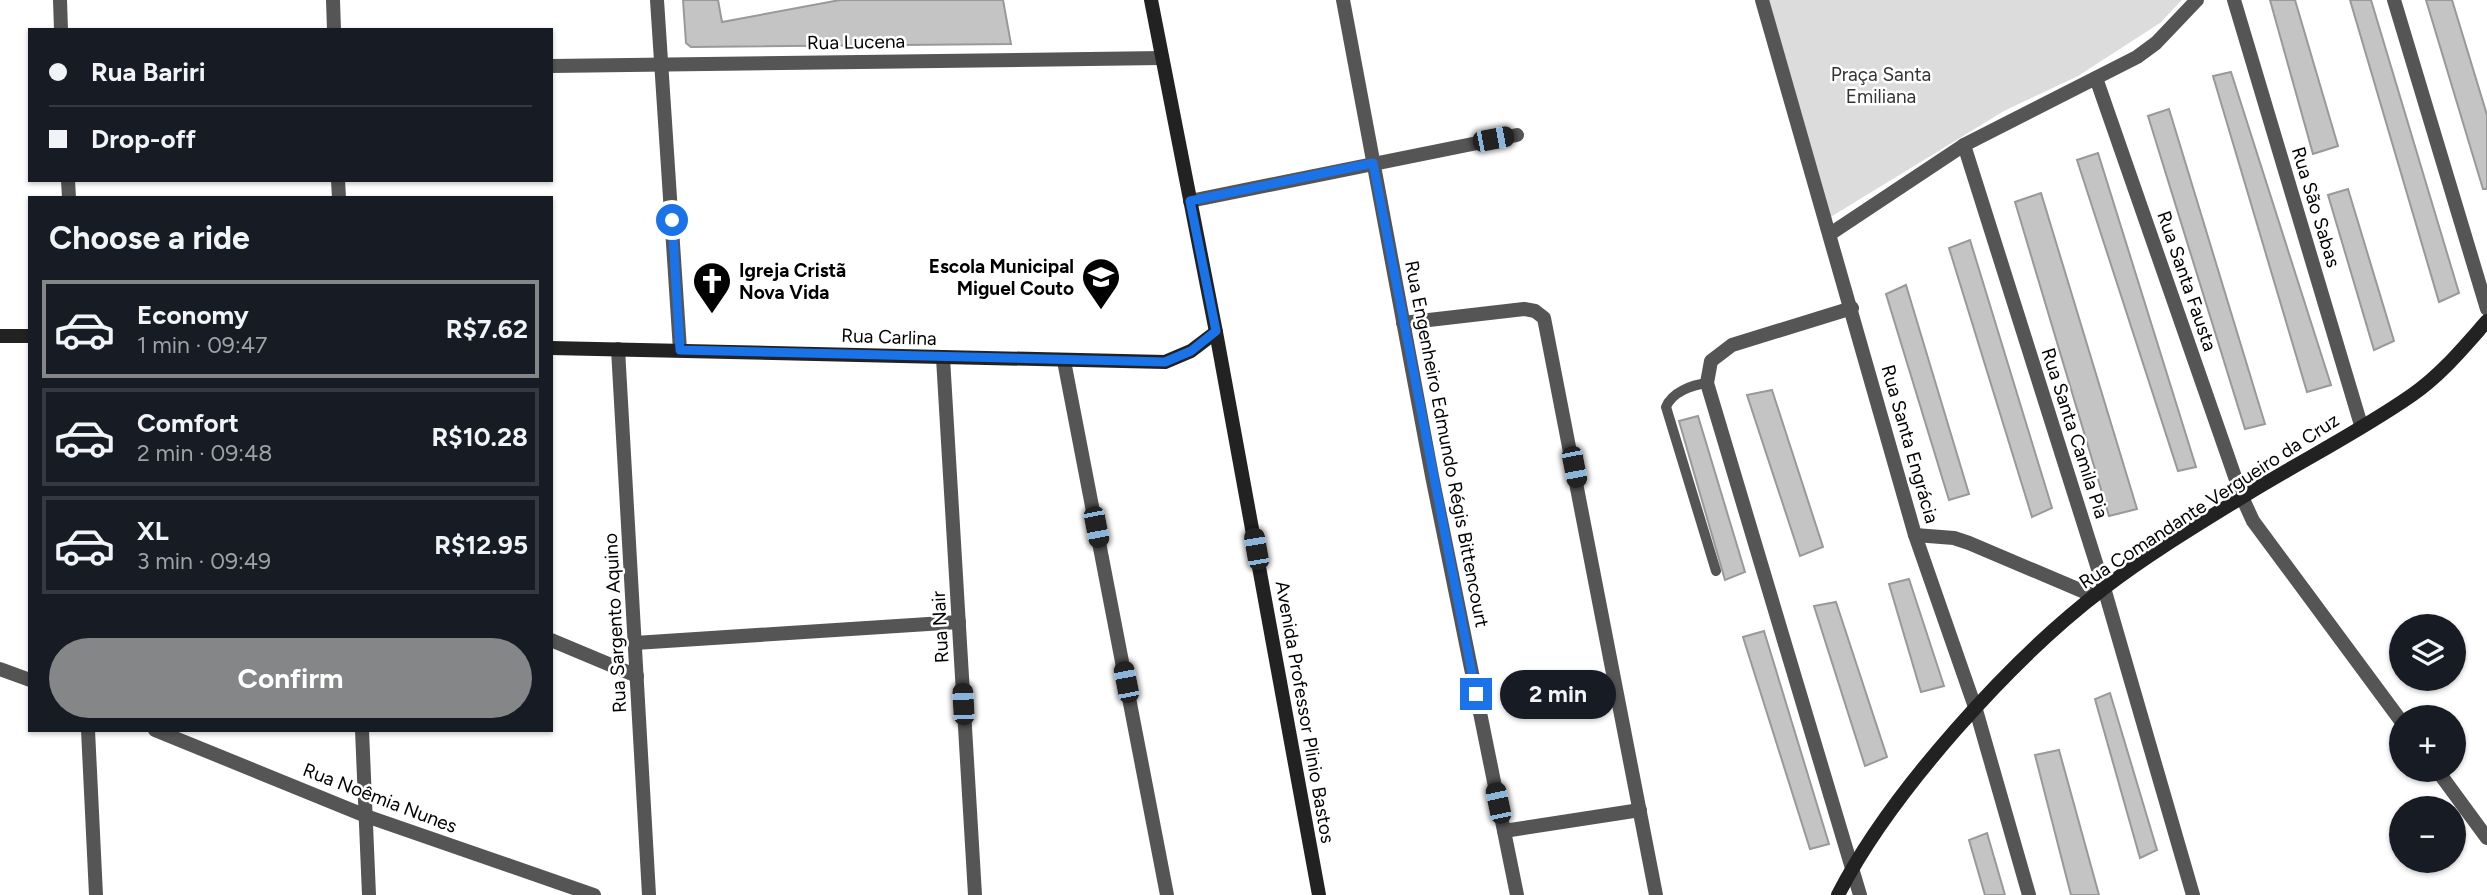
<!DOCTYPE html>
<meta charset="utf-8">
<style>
body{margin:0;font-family:Figtree,sans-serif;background:#20242c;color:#f1f3f6;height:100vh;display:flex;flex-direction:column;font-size:26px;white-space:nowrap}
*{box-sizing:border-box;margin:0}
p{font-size:23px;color:#9ea1a6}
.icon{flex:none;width:38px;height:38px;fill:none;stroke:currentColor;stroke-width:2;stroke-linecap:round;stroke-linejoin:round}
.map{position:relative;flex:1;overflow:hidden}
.drawer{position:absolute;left:28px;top:196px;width:525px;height:536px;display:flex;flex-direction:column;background:#171b24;border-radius:0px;box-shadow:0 2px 5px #0004}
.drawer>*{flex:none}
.top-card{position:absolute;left:28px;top:28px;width:525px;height:154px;border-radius:0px;box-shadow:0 2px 5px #0004;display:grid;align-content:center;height:154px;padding:0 21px;background:#171b24}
.controls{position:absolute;left:2389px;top:614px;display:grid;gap:14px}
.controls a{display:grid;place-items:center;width:77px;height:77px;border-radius:50%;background:#171b24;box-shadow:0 2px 5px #0004;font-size:35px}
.end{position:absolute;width:32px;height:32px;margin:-16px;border:9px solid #1a73e8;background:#fff;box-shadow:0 0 0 4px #fff}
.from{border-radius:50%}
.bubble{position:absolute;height:49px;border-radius:24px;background:#171b24;box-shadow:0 2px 5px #0004;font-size:23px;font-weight:700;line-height:49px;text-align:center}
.car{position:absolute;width:21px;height:42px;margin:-21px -10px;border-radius:9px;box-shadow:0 0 5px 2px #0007;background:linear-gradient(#222 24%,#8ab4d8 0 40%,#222 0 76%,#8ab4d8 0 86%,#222 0)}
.top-card b{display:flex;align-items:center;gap:24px;height:66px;font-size:26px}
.top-card b+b{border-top:2px solid #363941}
.top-card i{width:18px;height:18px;background:#f1f3f6}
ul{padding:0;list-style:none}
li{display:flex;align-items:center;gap:21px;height:98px;margin:0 14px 10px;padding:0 7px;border:4px solid #363941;border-radius:0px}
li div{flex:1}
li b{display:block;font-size:26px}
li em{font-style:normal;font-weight:700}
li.selected{border-color:#858687}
li>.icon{width:63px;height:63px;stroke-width:1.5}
h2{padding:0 21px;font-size:32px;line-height:84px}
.button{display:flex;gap:14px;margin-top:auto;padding:14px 21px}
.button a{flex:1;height:80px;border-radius:42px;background:#858687;color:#fff;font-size:28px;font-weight:700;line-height:80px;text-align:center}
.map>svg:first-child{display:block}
.green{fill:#dcdcdc}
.building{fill:#c4c4c4;stroke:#999;stroke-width:2}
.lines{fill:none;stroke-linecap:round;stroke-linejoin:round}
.lane{stroke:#555;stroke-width:10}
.street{stroke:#555;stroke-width:14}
.secondary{stroke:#222;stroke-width:14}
.route{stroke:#1a73e8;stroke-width:9}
.labels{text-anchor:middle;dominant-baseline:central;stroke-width:5;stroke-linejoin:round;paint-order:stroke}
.street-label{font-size:19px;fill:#000;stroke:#fff}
.park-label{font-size:19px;fill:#333;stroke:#fff}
.poi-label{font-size:19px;font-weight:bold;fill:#000;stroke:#fff;text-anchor:end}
</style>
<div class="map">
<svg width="2487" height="895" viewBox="0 0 2487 895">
<rect width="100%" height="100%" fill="#fff"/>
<polygon class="green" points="1769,0 2182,0 2160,23 2078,76 2004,111 1829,218"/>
<g class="building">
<polygon points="683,0 718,0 722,22 840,0 1003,0 1011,44 691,47 686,43"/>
<polygon points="2270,0 2295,0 2338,146 2313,154"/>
<polygon points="2350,0 2371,0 2459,293 2439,302"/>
<polygon points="2426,0 2452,0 2487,115 2487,189 2483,189"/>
<polygon points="2231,72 2331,385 2307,392 2213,76"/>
<polygon points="2169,109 2265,424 2245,429 2148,116"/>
<polygon points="2098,153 2196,467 2178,471 2077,160"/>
<polygon points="2348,189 2394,341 2374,350 2328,195"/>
<polygon points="2041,193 2137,509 2109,516 2015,202"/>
<polygon points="1970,240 2052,508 2032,517 1949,248"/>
<polygon points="1906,285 1969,494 1949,500 1886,294"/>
<polygon points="1772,390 1823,547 1800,556 1747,395"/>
<polygon points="1698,416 1745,572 1725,580 1679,421"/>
<polygon points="1909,579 1944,686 1921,692 1889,584"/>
<polygon points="1836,602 1887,757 1865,766 1814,606"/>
<polygon points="1764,631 1829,844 1810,849 1743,637"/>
<polygon points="2110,693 2157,850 2140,858 2095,699"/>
<polygon points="2059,750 2099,895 2071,895 2035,755"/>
<polygon points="1987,833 2005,895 1985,895 1969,840"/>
</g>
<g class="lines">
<path class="lane" d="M 1707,383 C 1692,385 1672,392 1666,407 L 1716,571"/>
<g class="street">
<polyline points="60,0 61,30"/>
<polyline points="333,0 334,30"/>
<polyline points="657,0 680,350"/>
<polyline points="1343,0 1432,476 1517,895"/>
<polyline points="1762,0 1915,535 1976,710 2029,895"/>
<polyline points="2234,0 2361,425"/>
<polyline points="2394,0 2487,309"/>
<polyline points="551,66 1162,58"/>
<polyline points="2096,78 2242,497 2253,521 2401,721"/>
<polyline points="1964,145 2104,588 2193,895"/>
<polyline points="68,180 69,198"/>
<polyline points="338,180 339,198"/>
<polyline points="1190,201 1517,135"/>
<polyline points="1830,234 1964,145 2137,57 2156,43 2197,0"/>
<polyline points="1852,308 1732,345 1711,361 1707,383 1860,895"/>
<polyline points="1403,323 1524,309 1535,311 1544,318 1656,895"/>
<polyline points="618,349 649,895"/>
<polyline points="943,358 975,895"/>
<polyline points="1064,361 1167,895"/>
<polyline points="1915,535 1954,538 1969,543 2094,596"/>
<polyline points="551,640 637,676"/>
<polyline points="635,643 959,622"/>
<polyline points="0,669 30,680"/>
<polyline points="88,730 96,895"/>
<polyline points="155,730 366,816 594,895"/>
<polyline points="362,730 369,895"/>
<polyline points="2437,770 2487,838"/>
<polyline points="1504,831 1640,810"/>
</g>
<g class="secondary">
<polyline points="1151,0 1216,332 1319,895"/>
<polyline points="0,336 30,336"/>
<polyline points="551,348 1165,362 1191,351 1216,332"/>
<path d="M 1838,895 C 1890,793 2011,659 2103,589 C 2147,555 2197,525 2244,496 C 2299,462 2359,432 2412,395 C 2441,375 2464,347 2487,321"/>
</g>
</g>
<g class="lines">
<polyline class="route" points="672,220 680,350 1165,362 1191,351 1216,331 1190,201 1373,163 1476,694"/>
</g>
<defs>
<symbol id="school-pin" viewBox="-11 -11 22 30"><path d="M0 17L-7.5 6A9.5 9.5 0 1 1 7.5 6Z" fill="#000" stroke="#fff"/><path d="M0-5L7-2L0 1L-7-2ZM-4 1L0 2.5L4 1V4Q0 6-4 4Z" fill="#fff"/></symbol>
<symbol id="church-pin" viewBox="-11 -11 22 30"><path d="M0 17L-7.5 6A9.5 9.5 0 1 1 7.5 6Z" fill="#000" stroke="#fff"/><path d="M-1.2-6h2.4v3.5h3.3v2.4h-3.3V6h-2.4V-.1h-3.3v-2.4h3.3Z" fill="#fff"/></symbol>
</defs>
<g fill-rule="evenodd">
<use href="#school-pin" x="1079" y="255" width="44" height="60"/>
<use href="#church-pin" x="690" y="259" width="44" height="60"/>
</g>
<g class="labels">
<g class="street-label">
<text transform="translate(856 42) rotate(-1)">Rua Lucena</text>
<text transform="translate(2316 207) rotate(73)">Rua São Sabas</text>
<text transform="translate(2187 281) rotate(71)">Rua Santa Fausta</text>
<text transform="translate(889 337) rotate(2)">Rua Carlina</text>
<text transform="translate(2075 433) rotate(72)">Rua Santa Camila Pia</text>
<text transform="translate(1447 444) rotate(79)">Rua Engenheiro Edmundo Régis Bittencourt</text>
<text transform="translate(1910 444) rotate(74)">Rua Santa Engrácia</text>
<text transform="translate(2209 501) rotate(-33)">Rua Comandante Vergueiro da Cruz</text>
<text transform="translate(615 623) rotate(-93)">Rua Sargento Aquino</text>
<text transform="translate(940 627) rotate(-93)">Rua Nair</text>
<text transform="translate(1305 712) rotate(80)">Avenida Professor Plinio Bastos</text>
<text transform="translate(380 798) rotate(21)">Rua Noêmia Nunes</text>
</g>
<g class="park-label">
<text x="1881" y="74">Praça Santa<tspan x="1881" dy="22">Emiliana</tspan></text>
</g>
<g class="poi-label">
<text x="1074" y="266">Escola Municipal<tspan x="1074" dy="22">Miguel Couto</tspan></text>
<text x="739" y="270" text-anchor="start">Igreja Cristã<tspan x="739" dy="22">Nova Vida</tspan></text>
</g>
</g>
</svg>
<div class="controls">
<a><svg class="icon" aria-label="layers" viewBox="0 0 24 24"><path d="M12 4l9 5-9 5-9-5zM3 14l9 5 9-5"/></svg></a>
<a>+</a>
<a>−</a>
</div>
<i class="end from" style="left:672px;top:220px"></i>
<i class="end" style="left:1476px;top:694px"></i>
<div class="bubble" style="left:1500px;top:670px;width:116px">2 min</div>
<i class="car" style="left:1493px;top:139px;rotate:79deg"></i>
<i class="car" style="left:1574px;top:467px;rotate:169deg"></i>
<i class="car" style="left:1096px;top:527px;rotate:169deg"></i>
<i class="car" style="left:1256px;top:549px;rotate:350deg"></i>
<i class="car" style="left:1126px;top:682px;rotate:349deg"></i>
<i class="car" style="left:963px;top:704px;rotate:357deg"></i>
<i class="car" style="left:1498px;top:803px;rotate:348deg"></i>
<div class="top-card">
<b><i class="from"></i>Rua Bariri</b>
<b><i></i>Drop-off</b>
</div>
<section class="drawer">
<h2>Choose a ride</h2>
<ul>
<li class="selected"><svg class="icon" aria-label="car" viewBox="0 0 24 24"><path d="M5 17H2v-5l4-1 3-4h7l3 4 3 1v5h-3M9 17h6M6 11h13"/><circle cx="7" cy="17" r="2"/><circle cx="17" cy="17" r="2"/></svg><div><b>Economy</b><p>1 min · 09:47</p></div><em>R$7.62</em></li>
<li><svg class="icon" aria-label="car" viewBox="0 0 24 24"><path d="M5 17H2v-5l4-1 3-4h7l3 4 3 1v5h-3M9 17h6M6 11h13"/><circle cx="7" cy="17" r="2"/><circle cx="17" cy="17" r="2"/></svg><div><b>Comfort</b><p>2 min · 09:48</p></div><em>R$10.28</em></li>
<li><svg class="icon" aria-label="car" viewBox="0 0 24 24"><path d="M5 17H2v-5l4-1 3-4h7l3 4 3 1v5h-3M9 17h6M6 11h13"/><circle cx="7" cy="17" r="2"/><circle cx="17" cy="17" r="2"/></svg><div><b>XL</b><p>3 min · 09:49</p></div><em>R$12.95</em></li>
</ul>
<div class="button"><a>Confirm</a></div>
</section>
</div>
